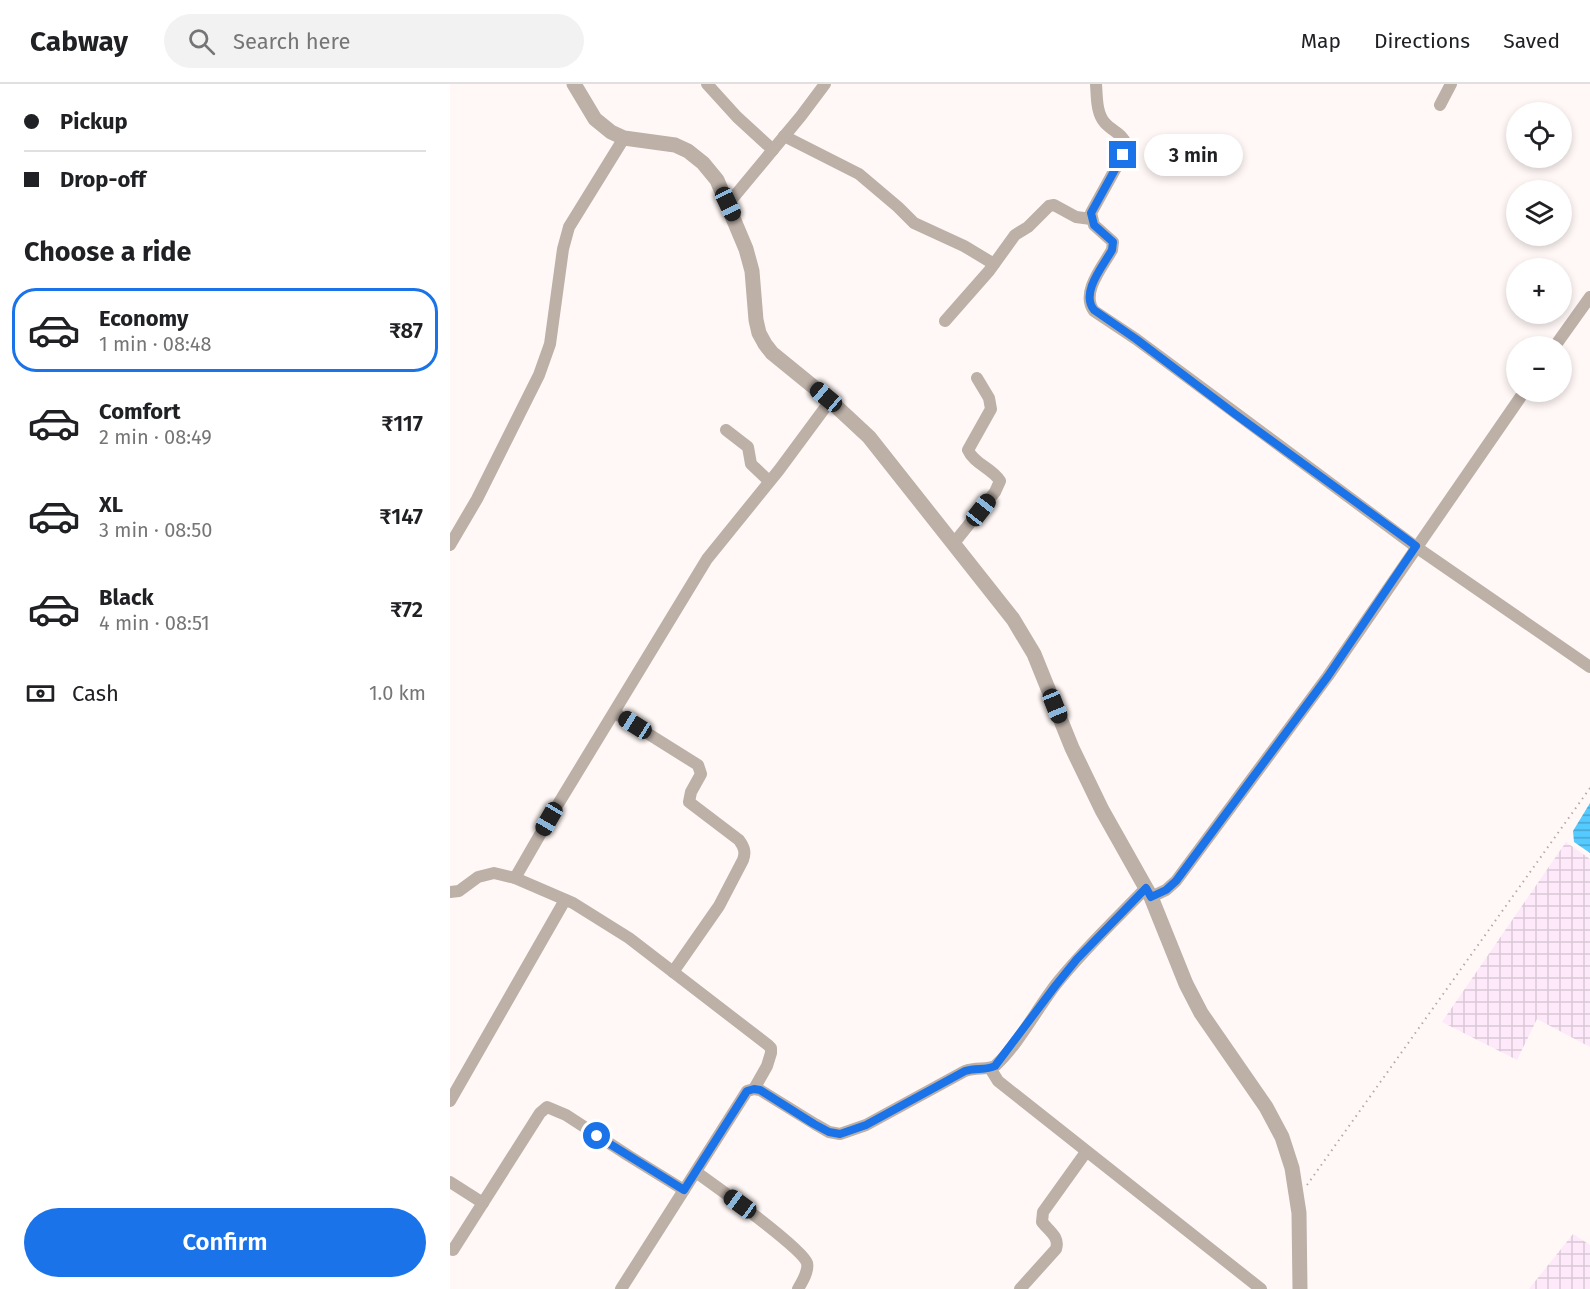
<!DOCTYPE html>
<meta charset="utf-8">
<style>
body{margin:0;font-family:"Fira Sans",sans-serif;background:#f2f2f2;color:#202124;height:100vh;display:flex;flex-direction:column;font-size:22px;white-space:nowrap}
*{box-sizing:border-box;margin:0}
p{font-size:20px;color:#757577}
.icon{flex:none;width:33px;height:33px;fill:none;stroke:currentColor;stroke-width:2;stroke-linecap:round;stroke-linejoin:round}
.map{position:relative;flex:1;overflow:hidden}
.sheet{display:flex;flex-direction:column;background:#fff;width:450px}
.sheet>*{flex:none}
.guide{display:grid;align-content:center;height:132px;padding:0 24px;background:#fff}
.fabs{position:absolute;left:1056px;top:18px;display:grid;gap:12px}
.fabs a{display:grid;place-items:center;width:66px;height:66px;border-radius:50%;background:#fff;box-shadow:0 3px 9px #0003;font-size:30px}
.end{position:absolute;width:27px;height:27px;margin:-14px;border:8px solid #1a73e8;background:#fff;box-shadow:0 0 0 3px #fff}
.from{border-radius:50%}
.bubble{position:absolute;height:42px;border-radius:21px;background:#fff;box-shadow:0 3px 9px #0003;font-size:20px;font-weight:600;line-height:42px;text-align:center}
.car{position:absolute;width:18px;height:36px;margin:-18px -9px;border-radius:8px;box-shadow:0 0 4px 2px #0007;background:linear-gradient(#222 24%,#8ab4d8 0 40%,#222 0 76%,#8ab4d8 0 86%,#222 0)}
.guide b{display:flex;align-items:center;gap:21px;height:57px;font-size:22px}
.guide b+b{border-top:2px solid #e0e0e0}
.guide i{width:15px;height:15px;background:#202124}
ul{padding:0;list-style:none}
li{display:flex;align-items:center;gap:18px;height:84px;margin:0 12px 9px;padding:0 12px;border:3px solid transparent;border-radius:24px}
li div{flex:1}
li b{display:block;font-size:22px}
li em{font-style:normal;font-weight:600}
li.active{border-color:#1a73e8}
li>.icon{width:54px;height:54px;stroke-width:1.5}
h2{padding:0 24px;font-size:27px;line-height:72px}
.pay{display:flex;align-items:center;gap:15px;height:66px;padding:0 24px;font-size:22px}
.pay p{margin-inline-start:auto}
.action{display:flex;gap:12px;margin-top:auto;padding:12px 24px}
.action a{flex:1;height:69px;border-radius:36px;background:#1a73e8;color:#fff;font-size:24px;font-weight:600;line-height:69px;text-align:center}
header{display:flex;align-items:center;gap:36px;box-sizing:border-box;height:84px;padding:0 30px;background:#fff;border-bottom:2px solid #e0e0e0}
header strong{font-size:28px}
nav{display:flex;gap:33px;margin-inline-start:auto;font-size:21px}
.search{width:420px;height:54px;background:#f2f2f2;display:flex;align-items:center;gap:15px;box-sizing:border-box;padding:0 21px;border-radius:33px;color:#757577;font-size:22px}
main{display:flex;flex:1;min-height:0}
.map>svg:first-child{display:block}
.industrial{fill:url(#industrial-grid)}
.water{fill:url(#water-rules)}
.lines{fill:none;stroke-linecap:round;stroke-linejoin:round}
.path{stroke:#b4aba8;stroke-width:2;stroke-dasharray:1.5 4.5;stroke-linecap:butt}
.minor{stroke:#bcb0a7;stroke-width:12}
.tertiary{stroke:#bcb0a7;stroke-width:15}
.route{stroke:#1a73e8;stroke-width:8}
</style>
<header>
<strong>Cabway</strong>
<div class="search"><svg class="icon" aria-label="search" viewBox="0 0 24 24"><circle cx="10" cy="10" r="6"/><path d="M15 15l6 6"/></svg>Search here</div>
<nav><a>Map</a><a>Directions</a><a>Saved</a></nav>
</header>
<main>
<section class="sheet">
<div class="guide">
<b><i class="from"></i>Pickup</b>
<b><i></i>Drop-off</b>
</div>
<h2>Choose a ride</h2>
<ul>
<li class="active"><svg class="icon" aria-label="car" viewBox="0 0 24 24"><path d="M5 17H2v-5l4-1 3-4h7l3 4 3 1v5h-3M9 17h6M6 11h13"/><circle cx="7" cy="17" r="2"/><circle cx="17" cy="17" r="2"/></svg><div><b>Economy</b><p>1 min · 08:48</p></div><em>₹87</em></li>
<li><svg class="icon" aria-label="car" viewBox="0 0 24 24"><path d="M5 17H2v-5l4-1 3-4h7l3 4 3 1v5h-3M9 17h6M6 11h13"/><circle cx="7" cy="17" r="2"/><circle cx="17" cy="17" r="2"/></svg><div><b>Comfort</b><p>2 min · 08:49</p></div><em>₹117</em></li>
<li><svg class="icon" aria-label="car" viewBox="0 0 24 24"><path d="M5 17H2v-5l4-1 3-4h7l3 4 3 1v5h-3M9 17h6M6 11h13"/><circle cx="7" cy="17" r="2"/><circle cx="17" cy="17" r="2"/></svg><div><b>XL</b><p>3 min · 08:50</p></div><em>₹147</em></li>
<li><svg class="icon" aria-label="car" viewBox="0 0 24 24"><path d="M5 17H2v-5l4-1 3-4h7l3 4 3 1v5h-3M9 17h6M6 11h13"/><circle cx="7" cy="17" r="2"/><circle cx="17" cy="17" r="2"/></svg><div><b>Black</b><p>4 min · 08:51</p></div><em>₹72</em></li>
</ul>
<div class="pay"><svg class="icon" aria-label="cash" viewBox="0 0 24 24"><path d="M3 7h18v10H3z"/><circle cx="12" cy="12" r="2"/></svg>Cash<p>1.0 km</p></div>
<div class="action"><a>Confirm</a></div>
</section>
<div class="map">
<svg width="1140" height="1205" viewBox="0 0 1140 1205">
<defs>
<pattern id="industrial-grid" width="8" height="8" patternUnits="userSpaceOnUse" patternTransform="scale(1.5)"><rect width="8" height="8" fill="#fde9f9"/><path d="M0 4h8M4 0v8" fill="none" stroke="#d9c8d5"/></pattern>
<pattern id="water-rules" width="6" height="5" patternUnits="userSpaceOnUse" patternTransform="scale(1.5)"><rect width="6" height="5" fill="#55caff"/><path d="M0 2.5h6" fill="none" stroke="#47a4ce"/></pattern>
</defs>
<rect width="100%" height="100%" fill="#fff8f6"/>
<g class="industrial">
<polygon points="1116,758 1140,775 1140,963 1087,935 1067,976 992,938"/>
<polygon points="1123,1150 1140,1161 1140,1205 1079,1205"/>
</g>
<polygon class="water" points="1140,719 1140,769 1124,758 1123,747"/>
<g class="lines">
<polyline class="path" points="857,1101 1140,704"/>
<g class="minor">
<polyline points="257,0 287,33 323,66"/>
<path d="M 646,0 C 647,12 646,29 655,39 C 662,47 672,49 676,60 L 673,71 L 641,129 L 644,141 L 663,158 L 662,166 C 653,182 630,209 644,227 L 686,255 L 966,463 L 1140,583"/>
<polyline points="990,21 1001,0"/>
<polyline points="334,52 409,90 448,123 464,139 514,162 544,180"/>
<polyline points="278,120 351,32 375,0"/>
<polyline points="495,237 539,187 565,151 578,143 599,122 604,121 626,133 641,135"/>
<polyline points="1105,262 1140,213"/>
<polyline points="276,346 298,363 301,380 319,397"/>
<path d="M 504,459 L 545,408 L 550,397 C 542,384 524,380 518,366 L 541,325 L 539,314 L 527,294"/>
<polyline points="0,461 27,415 89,291 100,260 113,165 119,143 174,54"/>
<path d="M 165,629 L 248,681 L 251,690 L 241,708 L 239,718 L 289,756 C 294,763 296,768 293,776 L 269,822 L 223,888"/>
<polyline points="65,794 99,735 257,475 329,386 380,317"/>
<polyline points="0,808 9,807 28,793 44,789 65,794 123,819 179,854 318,961 321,964 321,969 317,982 304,1005"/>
<polyline points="701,813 716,806 726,797 878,592 1074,308"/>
<polyline points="540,984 548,997 811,1205"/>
<polyline points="0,1017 115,816"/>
<path d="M 246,1088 C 263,1100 353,1165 357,1179 C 359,1187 352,1198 348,1205"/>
<polyline points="0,1098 33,1119"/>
<polyline points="3,1166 90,1029 97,1023 116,1031 179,1072 234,1106"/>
<path d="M 171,1205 L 297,1007 L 304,1005 L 310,1006 L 365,1040 L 379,1048 L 390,1050 L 416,1041 L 515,987 C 527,982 538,987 546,981 C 568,961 588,923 607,899 C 634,865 666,835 696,804"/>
<path d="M 570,1205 L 606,1165 C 610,1153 599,1147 592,1138 L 593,1128 L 636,1068"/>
</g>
<polyline class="tertiary" points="124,0 145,35 161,48 174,54 225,61 238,67 253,79 267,96 296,165 302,187 306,236 309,249 315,260 322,269 376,313 419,353 563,535 584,570 622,664 652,726 701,813 736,900 751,929 816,1023 832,1053 842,1084 849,1129 850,1205"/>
</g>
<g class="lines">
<path class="route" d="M 147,1052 L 234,1106 L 297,1007 L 304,1005 L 310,1006 L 364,1040 L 379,1048 L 390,1050 L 416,1041 L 515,987 C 526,983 535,987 545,982 L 606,901 L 627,875 L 696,804 L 701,813 L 716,806 L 726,797 L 878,592 L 966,462 L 785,330 L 686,255 L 644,226 C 630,209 653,182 662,166 L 663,158 L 644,141 L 641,129 L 673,71"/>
</g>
</svg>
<div class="fabs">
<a><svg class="icon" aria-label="locate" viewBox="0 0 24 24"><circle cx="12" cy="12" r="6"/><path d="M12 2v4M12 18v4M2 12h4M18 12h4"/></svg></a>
<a><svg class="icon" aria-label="layers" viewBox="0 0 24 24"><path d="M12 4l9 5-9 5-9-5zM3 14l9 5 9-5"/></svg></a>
<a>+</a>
<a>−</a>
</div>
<i class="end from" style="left:147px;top:1052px"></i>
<i class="end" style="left:673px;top:71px"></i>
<div class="bubble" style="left:694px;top:50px;width:99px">3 min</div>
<i class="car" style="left:278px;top:120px;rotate:155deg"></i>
<i class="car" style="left:376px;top:313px;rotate:310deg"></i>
<i class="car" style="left:531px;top:426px;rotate:38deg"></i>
<i class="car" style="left:605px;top:622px;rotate:158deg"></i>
<i class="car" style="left:185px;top:641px;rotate:302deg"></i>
<i class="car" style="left:99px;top:735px;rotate:210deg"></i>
<i class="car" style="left:290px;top:1120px;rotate:306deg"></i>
</div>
</main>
